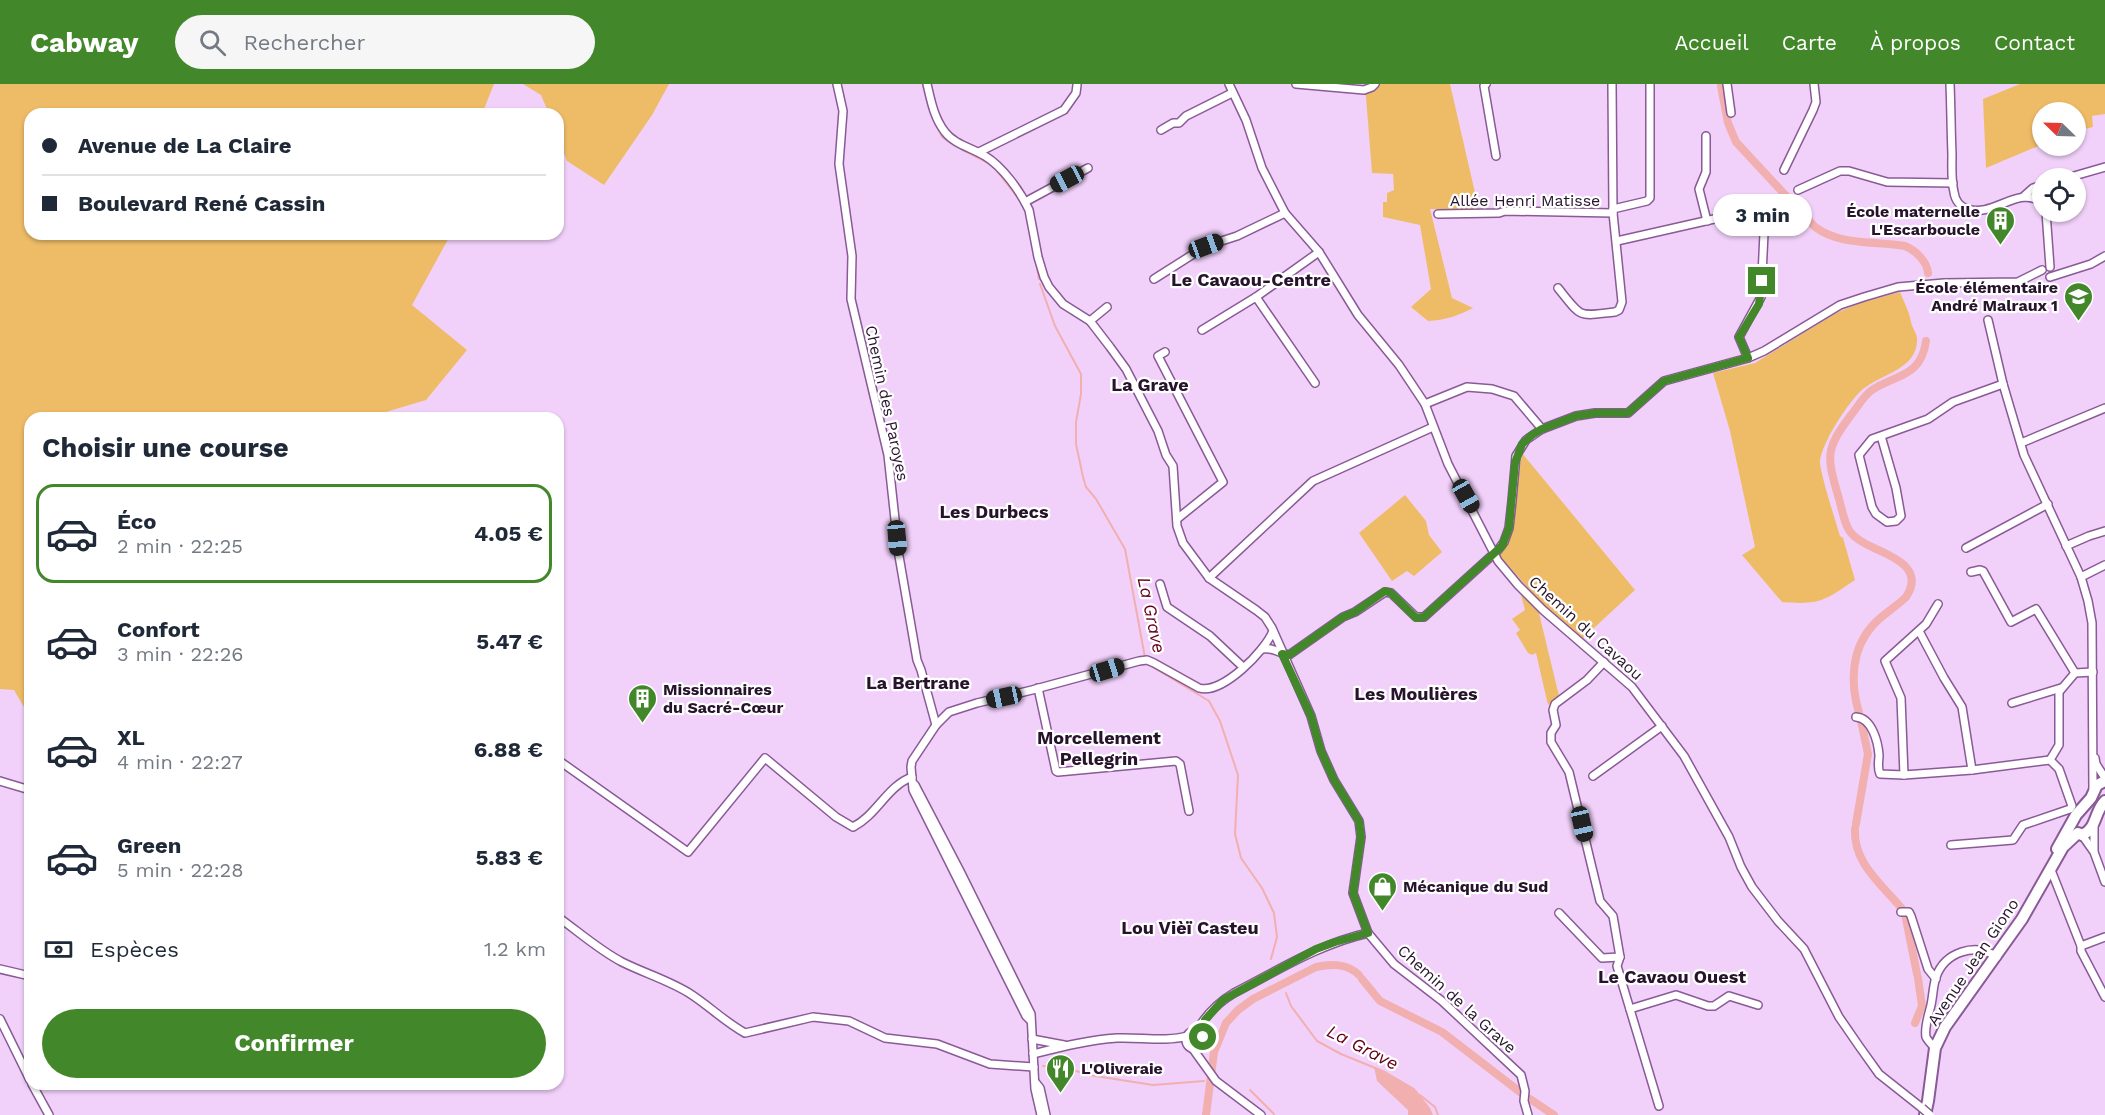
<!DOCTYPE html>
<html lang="fr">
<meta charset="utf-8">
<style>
body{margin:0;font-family:"Work Sans",sans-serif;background:#f6f6f7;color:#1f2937;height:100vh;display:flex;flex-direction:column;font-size:22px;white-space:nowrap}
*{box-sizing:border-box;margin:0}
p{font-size:20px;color:#747a83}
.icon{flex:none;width:33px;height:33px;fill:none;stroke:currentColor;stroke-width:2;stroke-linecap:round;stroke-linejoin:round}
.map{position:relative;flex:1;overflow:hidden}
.drawer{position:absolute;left:24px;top:328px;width:540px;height:678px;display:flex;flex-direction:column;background:#fff;border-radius:18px;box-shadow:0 2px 4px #0004}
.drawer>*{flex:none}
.banner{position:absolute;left:24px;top:24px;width:540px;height:132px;border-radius:18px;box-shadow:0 2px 4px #0004;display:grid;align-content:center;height:132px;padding:0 18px;background:#fff}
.needle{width:39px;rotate:293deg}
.buttons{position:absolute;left:2032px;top:18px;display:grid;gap:12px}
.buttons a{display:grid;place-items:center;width:54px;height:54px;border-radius:50%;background:#fff;box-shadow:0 2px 4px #0004;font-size:30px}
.end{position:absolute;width:27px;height:27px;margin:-14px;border:8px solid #43872b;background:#fff;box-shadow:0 0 0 3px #fff}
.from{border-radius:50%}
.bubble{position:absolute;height:42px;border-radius:21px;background:#fff;box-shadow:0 2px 4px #0004;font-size:20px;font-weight:700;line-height:42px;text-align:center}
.car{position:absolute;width:18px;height:36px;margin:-18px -9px;border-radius:8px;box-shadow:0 0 4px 2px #0007;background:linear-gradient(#222 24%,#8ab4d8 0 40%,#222 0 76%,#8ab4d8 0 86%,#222 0)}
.banner b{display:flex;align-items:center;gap:21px;height:57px;font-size:22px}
.banner b+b{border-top:2px solid #e0e1e3}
.banner i{width:15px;height:15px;background:#1f2937}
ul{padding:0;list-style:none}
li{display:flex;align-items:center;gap:18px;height:99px;margin:0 12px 9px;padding:0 6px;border:3px solid transparent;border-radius:18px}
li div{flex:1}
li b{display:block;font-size:22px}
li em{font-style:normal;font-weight:700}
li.on{border-color:#43872b}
li>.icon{width:54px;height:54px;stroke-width:1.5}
h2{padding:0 18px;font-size:27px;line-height:72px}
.pay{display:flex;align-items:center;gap:15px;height:66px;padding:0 18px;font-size:22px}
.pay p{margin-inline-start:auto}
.action{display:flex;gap:12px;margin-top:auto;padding:12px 18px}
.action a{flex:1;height:69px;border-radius:36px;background:#43872b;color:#fff;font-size:24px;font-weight:700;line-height:69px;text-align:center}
header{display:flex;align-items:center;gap:36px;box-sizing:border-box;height:84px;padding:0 30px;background:#43872b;color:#fff}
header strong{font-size:28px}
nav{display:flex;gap:33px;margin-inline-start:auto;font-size:21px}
.search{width:420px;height:54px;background:#f6f6f7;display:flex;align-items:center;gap:15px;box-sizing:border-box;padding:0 21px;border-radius:33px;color:#747a83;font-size:22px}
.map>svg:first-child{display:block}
.green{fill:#eebc67}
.water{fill:#f2afaf}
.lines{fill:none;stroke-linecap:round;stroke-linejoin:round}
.stream{stroke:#f2afaf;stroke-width:2}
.canal{stroke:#f2afaf;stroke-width:8}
.street-casing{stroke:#895a96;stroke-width:10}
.secondary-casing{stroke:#895a96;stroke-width:14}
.street{stroke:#fff;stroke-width:7}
.secondary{stroke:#fff;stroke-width:10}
.street-bridge-casing{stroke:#895a96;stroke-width:10;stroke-linecap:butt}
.street-bridge{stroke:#fff;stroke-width:7}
.route{stroke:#43872b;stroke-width:8}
.labels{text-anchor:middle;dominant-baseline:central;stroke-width:4.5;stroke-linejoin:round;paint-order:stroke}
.street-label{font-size:16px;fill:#27142c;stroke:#fff}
.poi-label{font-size:16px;font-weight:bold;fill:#27142c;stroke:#fff;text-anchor:start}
.neighbourhood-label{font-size:18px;font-weight:bold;fill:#27142c;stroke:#fff}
.water-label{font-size:18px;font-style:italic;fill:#660017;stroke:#fff}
</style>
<header>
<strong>Cabway</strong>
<div class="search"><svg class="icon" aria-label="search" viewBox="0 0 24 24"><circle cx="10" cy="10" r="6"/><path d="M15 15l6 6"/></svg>Rechercher</div>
<nav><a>Accueil</a><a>Carte</a><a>À propos</a><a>Contact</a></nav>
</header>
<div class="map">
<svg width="2105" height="1031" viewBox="0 0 2105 1031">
<rect width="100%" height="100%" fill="#f1d1fa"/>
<g class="green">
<polygon points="0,0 494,0 482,30 30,30 30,150 451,150 412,221 467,266 426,316 366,334 30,334 30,630 28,630 14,606 0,605"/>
<polygon points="523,0 669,0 652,31 604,101 567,77 558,54 558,30 549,30 541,11"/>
<path d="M 1375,0 L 1450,0 L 1479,126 L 1430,125 L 1452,214 L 1473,224 C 1458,232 1445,236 1428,237 L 1411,223 L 1431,205 L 1420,141 L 1383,133 L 1383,118 L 1387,118 L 1387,109 L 1394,106 L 1393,90 L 1372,89 L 1366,13 L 1364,6 Z"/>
<polygon points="2020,0 2105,0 2105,30 2092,32 2093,43 2076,47 2076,28 2043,28 2043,60 1986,84 1983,15"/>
<path d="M 1900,208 C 1904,218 1909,227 1911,238 C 1912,244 1917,249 1917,255 C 1918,285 1881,290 1863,305 C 1848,318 1823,357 1820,376 C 1819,386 1836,438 1840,452 L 1843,454 L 1855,496 C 1824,517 1820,521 1782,518 L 1742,471 L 1755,463 L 1730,347 L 1713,289 L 1755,279 L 1836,229 L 1860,219 Z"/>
<polygon points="1522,369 1635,506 1582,555 1539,517 1498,470 1510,454"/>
<polygon points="1405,411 1426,437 1429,451 1442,468 1414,492 1407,487 1392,497 1359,449"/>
<polygon points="1521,511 1538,525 1559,612 1548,621 1536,569 1532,571 1528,569 1516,549 1520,546 1512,535 1525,526"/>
</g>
<polygon class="water" points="1374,983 1416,1006 1430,1024 1433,1031 1408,1031 1408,1026 1377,997"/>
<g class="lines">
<g class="stream">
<polyline points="923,0 926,9"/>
<polyline points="935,37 942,53 954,61"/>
<polyline points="961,65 992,81 1019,115"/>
<polyline points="1036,178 1039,195"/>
<polyline points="1040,200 1055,242 1081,290 1081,310 1076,338 1076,360 1083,393 1086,403 1096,415 1125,465 1146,579 1209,617 1220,637 1238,691 1235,750 1241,774 1262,804 1274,829 1277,853 1271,875"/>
<polyline points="1286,909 1291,922 1317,957 1341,970 1385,988 1414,1005"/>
<polyline points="1043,982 1070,985 1089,991 1153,1001 1204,997"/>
<polyline points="1250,1006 1274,1030"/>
<polyline points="1420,1011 1435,1023 1438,1031"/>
</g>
<g class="canal">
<path d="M 1721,2 L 1728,39 L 1736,58 L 1815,143 C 1841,162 1875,157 1905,162 C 1915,166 1927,177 1928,189"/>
<path d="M 1874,464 C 1845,451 1847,444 1839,415 C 1827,373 1824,367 1851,331 C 1858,323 1863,312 1872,306 C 1897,290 1921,293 1926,257"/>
<path d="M 1859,629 C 1850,599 1851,565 1873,541 C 1883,530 1896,523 1906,513 C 1924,486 1896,474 1876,465"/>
<polyline points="1856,740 1868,670 1861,637"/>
<path d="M 1855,745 C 1853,780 1883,801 1903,826"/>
<polyline points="1905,830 1917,890"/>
<polyline points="1362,895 1380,917 1442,948 1520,1008"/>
<polyline points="1915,939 1922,922 1918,894"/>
<polyline points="1530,1015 1554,1031"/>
<path d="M 1206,1031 L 1214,968 L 1226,939 L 1238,926 L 1253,915 L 1316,883 C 1331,880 1347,879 1359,891"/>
</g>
<defs>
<g id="street">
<polyline points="837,0 843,27 839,80 852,172 851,215 888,371 899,472 917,576 921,586 936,641"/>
<path d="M 927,0 C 931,17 934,34 945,48 C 954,60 972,64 985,72 C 1003,83 1020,107 1029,126 L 1038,173 L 1044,193 L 1049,203 L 1063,220 L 1090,237 L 1110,263 L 1126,285 L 1158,347 L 1166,371 L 1173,382 L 1177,442 L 1183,459 L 1209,494 L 1256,526 L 1265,533 L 1272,544 L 1311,632 L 1321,667 L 1334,696 L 1359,737 L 1361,753 L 1353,809 L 1368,849 L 1394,880 L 1442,917 L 1521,991 L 1525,1007 L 1524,1017 L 1528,1031"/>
<polyline points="1229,0 1246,36 1262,84 1285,129 1319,168 1358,231 1399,281 1425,320 1448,380 1498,477 1518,501 1543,526 1632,603 1684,672 1729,753 1741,783 1752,803 1778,837 1804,865 1839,933 1859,962 1879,990 1922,1024"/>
<polyline points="1296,0 1364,6 1372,3 1375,0"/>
<polyline points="1486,0 1484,2 1496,72"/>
<polyline points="1727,0 1731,29"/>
<path d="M 1950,0 C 1951,23 1951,47 1952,70 C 1952,83 1951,96 1954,108 C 1955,116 1960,123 1968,125 C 1993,134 2021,99 2043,120"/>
<polyline points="1161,46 1173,39 1179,39 1186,32 1232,9"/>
<polyline points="1706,52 1706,88 1699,105 1707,137"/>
<polyline points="979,68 1064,26 1076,9 1077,1"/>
<polyline points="1784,86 1813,26 1816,18 1814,0"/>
<polyline points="2067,94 2105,83"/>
<polyline points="1798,106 1840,87 1849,87 1887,98 1953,99"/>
<polyline points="2024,112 2033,104 2043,101"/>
<polyline points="1025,118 1088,84"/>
<polyline points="1613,125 1647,117 1650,114 1650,0"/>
<polyline points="2046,128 2050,183"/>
<polyline points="1438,130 1499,129 1505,127 1613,129"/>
<polyline points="1617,157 1745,128 1757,133 1764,149 1761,213 1739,253 1748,274"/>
<polyline points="2050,193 2091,180 2105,172"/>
<polyline points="1154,195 1206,162 1237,152 1285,129"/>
<path d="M 1558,204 C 1583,235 1577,232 1615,228 L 1619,226 L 1622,218 L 1613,129 L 1612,0"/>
<polyline points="1256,213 1315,299"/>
<polyline points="1988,236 2003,300 2024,371 2081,493 2088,517 2092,539 2093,707"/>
<polyline points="1090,237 1107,223"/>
<polyline points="1202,246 1256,213 1319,168"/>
<polyline points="1165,268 1158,272 1223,398 1177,435"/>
<polyline points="1425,320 1467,303 1492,305 1514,312 1542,345"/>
<polyline points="1881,352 1896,404 1901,432 1896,437 1887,438 1876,430 1872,423 1859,371 1872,355 1928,335 1953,318 2003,300"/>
<polyline points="2021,359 2105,324"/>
<polyline points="2066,462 2089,452 2105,447"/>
<polyline points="1966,464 2048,420"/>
<polyline points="1971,488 1980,486 1983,487 2011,538 2036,525 2075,589 2093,588"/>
<polyline points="2081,493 2105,481"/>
<polyline points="1209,494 1313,397 1433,343"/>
<polyline points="1160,500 1167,523 1210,552 1243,583"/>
<polyline points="1938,520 1926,540 1885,577 1901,614 1904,691 1972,686 2050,676"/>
<polyline points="1919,547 1944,594 1962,623 1972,686"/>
<path d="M 1262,565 C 1274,563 1278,569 1289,571 L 1343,533 L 1355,528 L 1385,508 L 1391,509 L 1416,533 L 1424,533 L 1498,466 L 1504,458 L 1509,444 L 1512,417 L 1516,372 L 1526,356 L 1542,345 L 1576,332 L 1595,329 L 1628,329 L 1664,297 L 1748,274 L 1764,267 L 1840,221 L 1864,213 L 1898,203 L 1944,199 L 2018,198 L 2042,186"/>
<polyline points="1604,578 1587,596 1555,620 1553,626 1556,641 1551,649 1551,658 1569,688 1600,817 1613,832 1620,873 1617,882 1659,1022"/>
<polyline points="1038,604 1056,687 1058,688 1176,677 1180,680 1189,727"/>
<polyline points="2012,619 2061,604"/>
<path d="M 1856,633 C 1872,634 1878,658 1879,671 C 1879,678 1877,683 1880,690 L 1904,691"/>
<polyline points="2095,674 2096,680 2105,694"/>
<path d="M 558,676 L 688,768 L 765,674 L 836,733 L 853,743 C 877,731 887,702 912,693"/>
<polyline points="1593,692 1662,642"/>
<polyline points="0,697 30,706"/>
<polyline points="915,701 960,787 1031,930 1035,1005 1041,1031"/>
<polyline points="2094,742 2094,766"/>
<polyline points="2082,751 2094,768 2105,798"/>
<polyline points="1951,761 2013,756 2023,741 2070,725 2072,722 2059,685 2050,676 2059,661 2059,608 2075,589"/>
<polyline points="2051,786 2081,862"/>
<polyline points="1901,828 1909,828 1911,832 1928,885 1936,895"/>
<polyline points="1559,829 1602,874 1620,873"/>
<path d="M 558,833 C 579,848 599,866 622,878 C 644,889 668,896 689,909 C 708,921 725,938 745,949 L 813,933 L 849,937 L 885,954 L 937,960 L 990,980 L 1034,983"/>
<polyline points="2105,853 2081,862 2081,867 2105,913"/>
<polyline points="0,885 30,892"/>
<polyline points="1630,925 1676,911 1708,922 1714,922 1729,912 1758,921"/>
<polyline points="0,935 30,996"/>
<path d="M 1030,936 L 1026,932 L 913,706 L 911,683 L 912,677 L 936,641 L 949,628 L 977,619 L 1032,606 L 1139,577 L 1147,576 L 1154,579 L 1199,604 C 1222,611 1265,567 1273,547"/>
<circle cx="1195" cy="956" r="9"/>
<path d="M 1196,948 C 1205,932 1219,918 1234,909 C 1279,886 1319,860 1368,849"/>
<polyline points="1032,955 1064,961"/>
<path d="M 1935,964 C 1931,960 1928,957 1926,953 C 1924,943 1929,930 1931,921 C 1933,912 1933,902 1936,893 C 1945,868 1975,858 1997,873"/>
<polyline points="1193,965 1216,997 1261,1031"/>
<path d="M 1033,970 C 1061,963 1088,956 1117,954 C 1141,953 1165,958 1188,952"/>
<polyline points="1036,999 1040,1004 1046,1031"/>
<polyline points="32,1000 49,1031"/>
</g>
<g id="secondary">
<polyline points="2057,765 2076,731 2091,714 2097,701 2105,697"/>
<path d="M 1925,1031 L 1928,1017 L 1935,964 L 1945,943 L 2022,835 L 2063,763 L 2078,749 L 2082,751 C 2097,745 2094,728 2105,717"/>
</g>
</defs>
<use href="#street" class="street-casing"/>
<use href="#secondary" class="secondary-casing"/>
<use href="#street" class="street"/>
<use href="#secondary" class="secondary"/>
<defs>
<polyline id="street-bridge" points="1922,1024 1930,1031"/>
</defs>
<use href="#street-bridge" class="street-bridge-casing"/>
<use href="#street-bridge" class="street-bridge"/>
</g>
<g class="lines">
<polyline class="route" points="1203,953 1202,950 1205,936 1223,916 1316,865 1335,858 1368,849 1353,809 1361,753 1359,737 1334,696 1321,667 1311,632 1282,570 1289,571 1343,533 1355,528 1385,507 1391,509 1416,534 1424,533 1502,462 1509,444 1515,379 1522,360 1532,351 1542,345 1576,332 1595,329 1628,329 1664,297 1748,274 1739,253 1759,220 1762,197"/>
</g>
<defs>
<symbol id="building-pin" viewBox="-11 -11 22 30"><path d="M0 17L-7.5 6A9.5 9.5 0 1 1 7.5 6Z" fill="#43872b" stroke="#fff"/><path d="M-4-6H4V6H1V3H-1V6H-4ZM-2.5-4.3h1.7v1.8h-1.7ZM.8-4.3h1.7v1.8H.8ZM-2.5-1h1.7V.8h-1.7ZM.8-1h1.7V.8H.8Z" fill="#fff"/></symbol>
<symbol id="school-pin" viewBox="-11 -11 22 30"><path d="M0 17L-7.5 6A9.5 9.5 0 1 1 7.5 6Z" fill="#43872b" stroke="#fff"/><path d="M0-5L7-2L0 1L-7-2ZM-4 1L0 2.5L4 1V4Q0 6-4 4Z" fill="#fff"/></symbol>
<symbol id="shop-pin" viewBox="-11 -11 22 30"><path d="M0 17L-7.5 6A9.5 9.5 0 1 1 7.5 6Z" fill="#43872b" stroke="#fff"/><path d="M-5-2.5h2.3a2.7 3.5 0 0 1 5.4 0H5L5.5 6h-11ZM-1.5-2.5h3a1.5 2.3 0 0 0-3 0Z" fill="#fff"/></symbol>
<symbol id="restaurant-pin" viewBox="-11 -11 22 30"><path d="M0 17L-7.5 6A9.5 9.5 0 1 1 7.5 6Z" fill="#43872b" stroke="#fff"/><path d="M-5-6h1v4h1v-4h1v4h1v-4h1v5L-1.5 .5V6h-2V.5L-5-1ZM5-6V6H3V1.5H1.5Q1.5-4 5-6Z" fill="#fff"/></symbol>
</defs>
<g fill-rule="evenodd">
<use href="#building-pin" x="1984" y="120" width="33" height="45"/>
<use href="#school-pin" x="2062" y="196" width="33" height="45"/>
<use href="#building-pin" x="626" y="598" width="33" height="45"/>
<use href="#shop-pin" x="1366" y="786" width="33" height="45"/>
<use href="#restaurant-pin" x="1044" y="968" width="33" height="45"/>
</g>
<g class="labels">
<g class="street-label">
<text x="1525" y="116">Allée Henri Matisse</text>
<text transform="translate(887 319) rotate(78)">Chemin des Paroyes</text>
<text transform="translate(1586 544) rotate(42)">Chemin du Cavaou</text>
<text transform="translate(1973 878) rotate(-56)">Avenue Jean Giono</text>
<text transform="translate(1457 915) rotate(42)">Chemin de la Grave</text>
</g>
<g class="poi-label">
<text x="1980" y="127" text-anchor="end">École maternelle<tspan x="1980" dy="18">L'Escarboucle</tspan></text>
<text x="2058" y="203" text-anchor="end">École élémentaire<tspan x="2058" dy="18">André Malraux 1</tspan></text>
<text x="663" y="605">Missionnaires<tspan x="663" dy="18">du Sacré-Cœur</tspan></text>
<text x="1403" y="802">Mécanique du Sud</text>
<text x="1081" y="984">L'Oliveraie</text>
</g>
<g class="neighbourhood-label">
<text x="1251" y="195">Le Cavaou-Centre</text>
<text x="1150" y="300">La Grave</text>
<text x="994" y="427">Les Durbecs</text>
<text x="918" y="598">La Bertrane</text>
<text x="1416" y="609">Les Moulières</text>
<text x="1099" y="653">Morcellement<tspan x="1099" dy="21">Pellegrin</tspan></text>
<text x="1190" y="843">Lou Vièï Casteu</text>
<text x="1672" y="892">Le Cavaou Ouest</text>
</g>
<g class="water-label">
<text transform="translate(1152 531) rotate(78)">La Grave</text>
<text transform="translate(1363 963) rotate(27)">La Grave</text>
</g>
</g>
</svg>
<div class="buttons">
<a><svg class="needle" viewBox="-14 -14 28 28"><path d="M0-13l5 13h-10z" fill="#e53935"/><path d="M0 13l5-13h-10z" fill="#747a83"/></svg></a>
<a><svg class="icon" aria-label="locate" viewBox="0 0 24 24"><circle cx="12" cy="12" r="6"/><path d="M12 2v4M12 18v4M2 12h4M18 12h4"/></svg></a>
</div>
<i class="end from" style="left:1203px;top:953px"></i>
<i class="end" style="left:1762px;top:197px"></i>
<div class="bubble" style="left:1713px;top:110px;width:99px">3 min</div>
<i class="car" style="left:1067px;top:95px;rotate:242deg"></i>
<i class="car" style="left:1206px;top:162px;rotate:70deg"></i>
<i class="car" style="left:1466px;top:412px;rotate:151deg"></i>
<i class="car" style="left:897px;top:454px;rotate:175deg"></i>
<i class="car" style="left:1107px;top:586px;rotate:73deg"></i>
<i class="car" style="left:1004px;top:613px;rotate:258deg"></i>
<i class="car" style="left:1582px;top:740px;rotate:167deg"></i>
<div class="banner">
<b><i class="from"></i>Avenue de La Claire</b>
<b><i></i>Boulevard René Cassin</b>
</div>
<section class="drawer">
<h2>Choisir une course</h2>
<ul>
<li class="on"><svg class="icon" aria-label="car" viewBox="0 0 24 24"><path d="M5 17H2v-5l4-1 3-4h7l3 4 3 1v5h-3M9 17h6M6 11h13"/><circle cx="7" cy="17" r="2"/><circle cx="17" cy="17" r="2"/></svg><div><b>Éco</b><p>2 min · 22:25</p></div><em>4.05 €</em></li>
<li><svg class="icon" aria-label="car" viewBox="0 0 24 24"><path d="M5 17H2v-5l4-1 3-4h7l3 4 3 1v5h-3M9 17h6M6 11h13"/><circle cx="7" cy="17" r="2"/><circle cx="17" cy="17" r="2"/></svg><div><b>Confort</b><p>3 min · 22:26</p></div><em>5.47 €</em></li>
<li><svg class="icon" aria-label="car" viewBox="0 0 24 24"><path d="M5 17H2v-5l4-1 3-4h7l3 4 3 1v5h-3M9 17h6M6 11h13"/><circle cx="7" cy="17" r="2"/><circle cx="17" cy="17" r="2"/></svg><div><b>XL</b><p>4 min · 22:27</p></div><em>6.88 €</em></li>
<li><svg class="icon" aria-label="car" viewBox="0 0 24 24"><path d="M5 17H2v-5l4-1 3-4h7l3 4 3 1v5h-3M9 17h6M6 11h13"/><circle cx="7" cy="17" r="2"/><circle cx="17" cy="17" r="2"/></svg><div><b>Green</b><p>5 min · 22:28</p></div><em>5.83 €</em></li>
</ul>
<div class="pay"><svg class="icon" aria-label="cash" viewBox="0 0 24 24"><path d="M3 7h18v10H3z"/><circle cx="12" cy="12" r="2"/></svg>Espèces<p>1.2 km</p></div>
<div class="action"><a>Confirmer</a></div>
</section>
</div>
